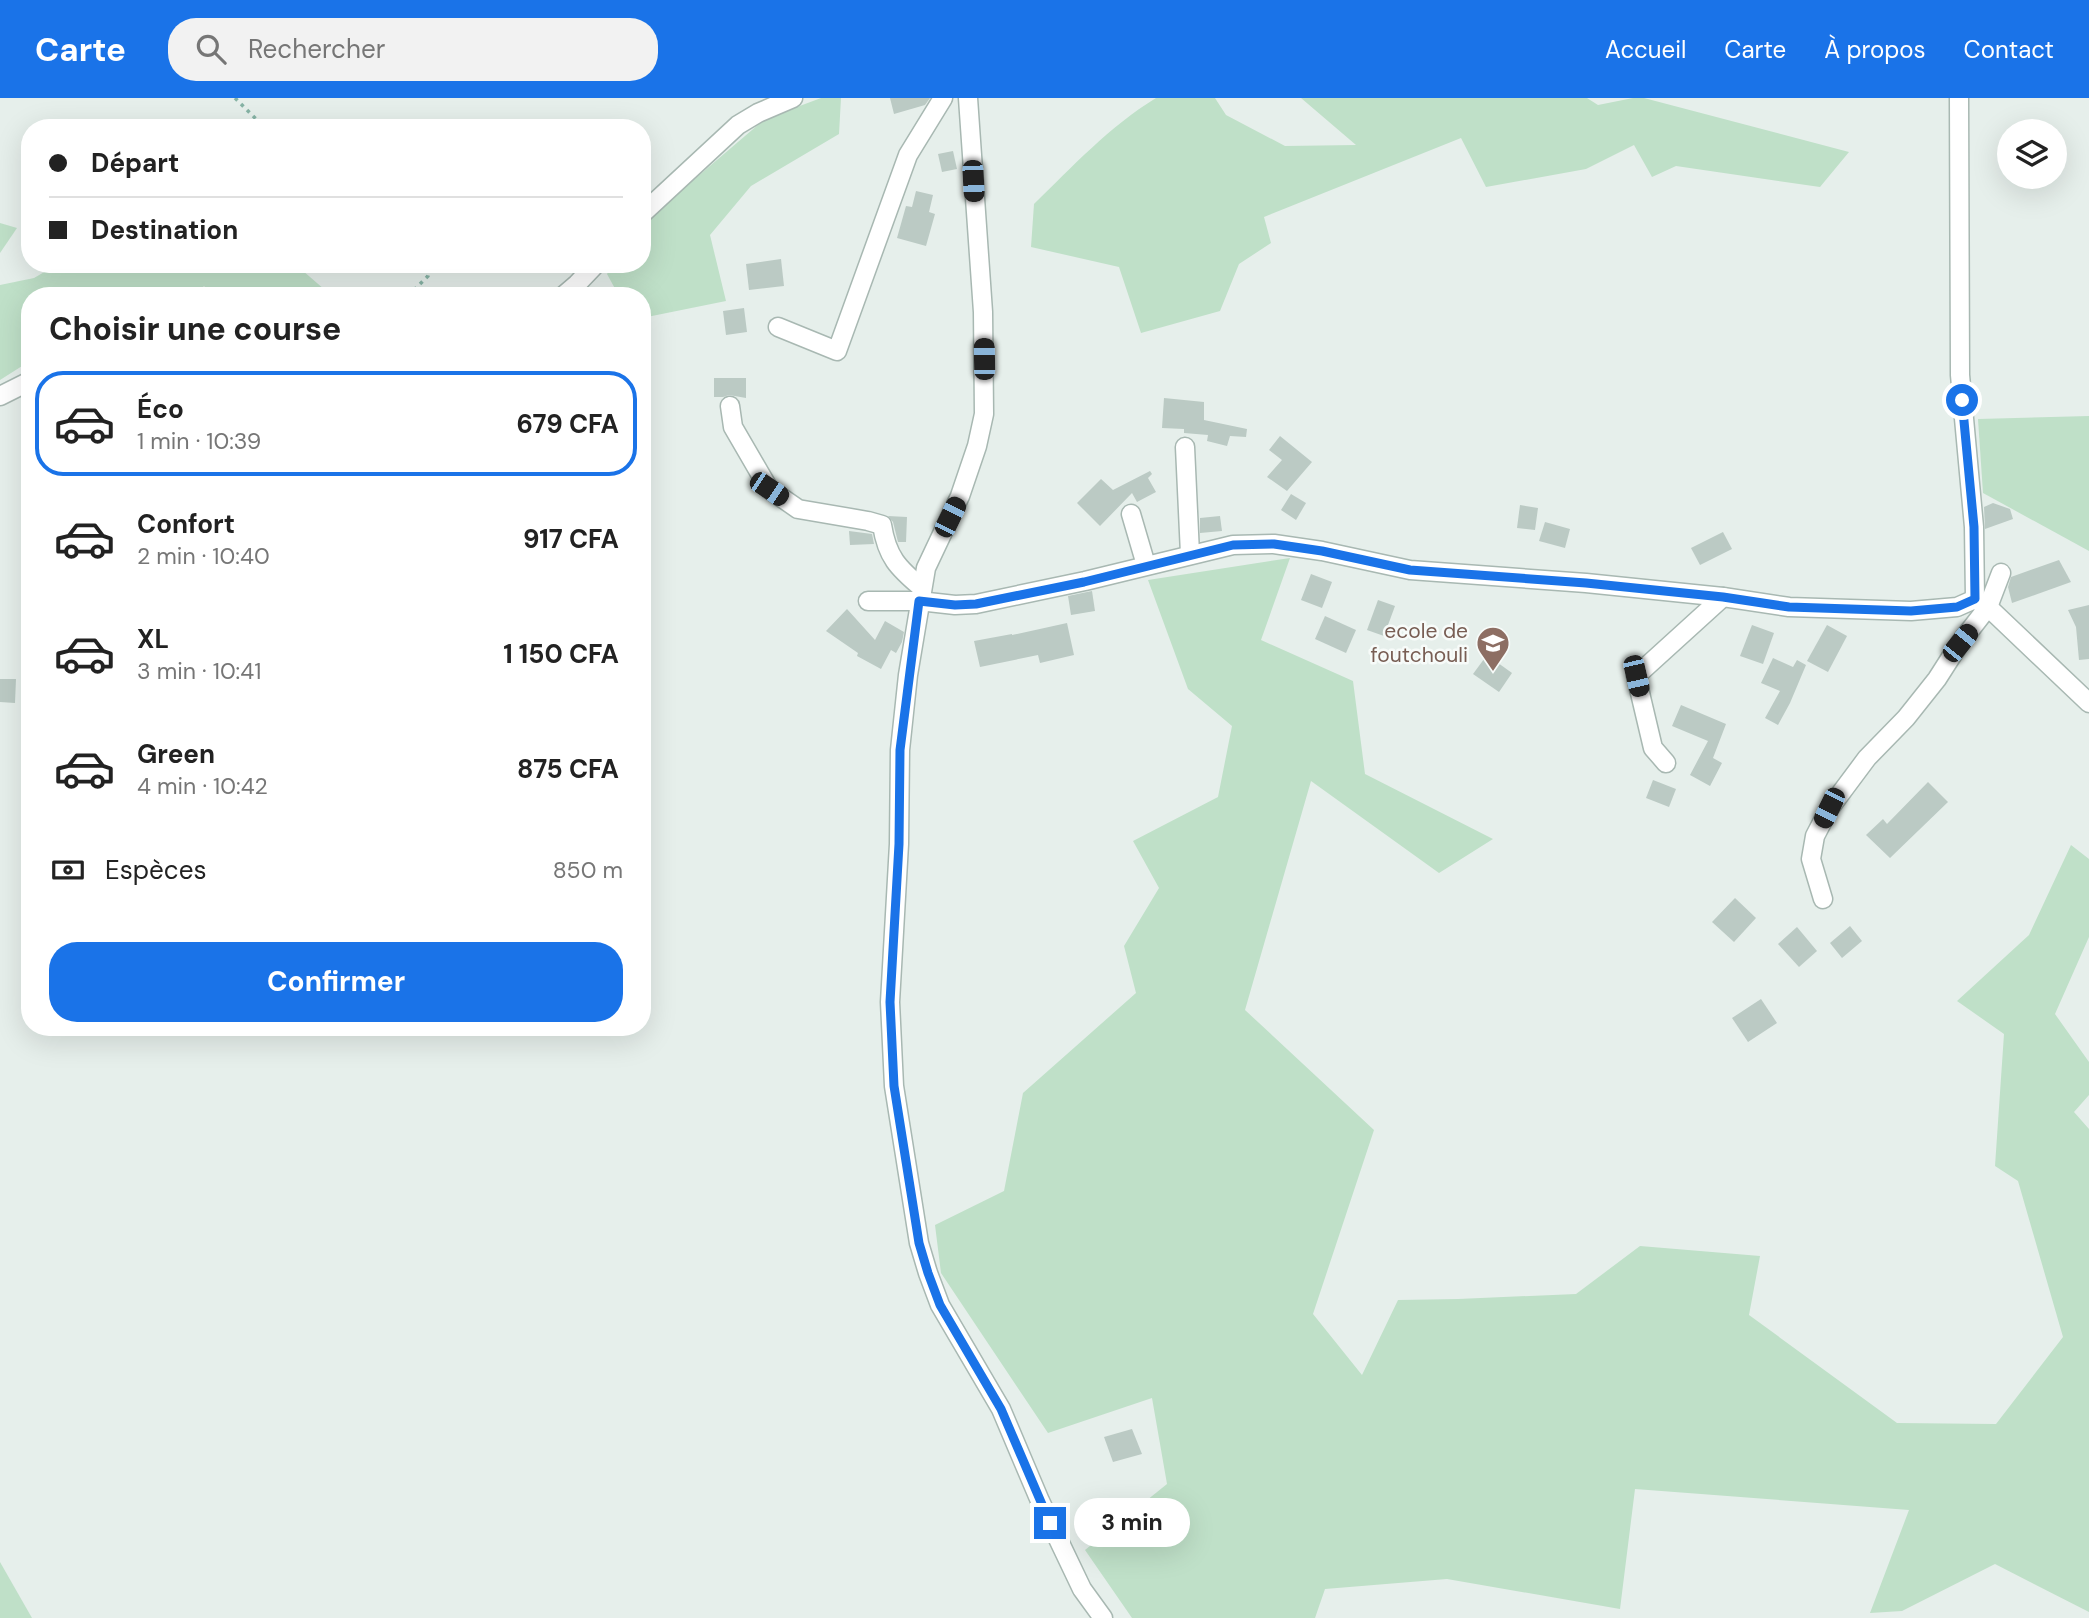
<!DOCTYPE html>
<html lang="fr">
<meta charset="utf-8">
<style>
body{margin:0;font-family:"DM Sans",sans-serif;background:#f2f2f2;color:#222;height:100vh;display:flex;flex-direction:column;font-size:26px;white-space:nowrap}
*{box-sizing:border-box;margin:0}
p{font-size:23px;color:#767676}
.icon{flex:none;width:38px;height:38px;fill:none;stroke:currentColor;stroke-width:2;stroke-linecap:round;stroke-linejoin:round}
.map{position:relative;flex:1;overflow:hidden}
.sheet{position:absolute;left:21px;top:189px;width:630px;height:749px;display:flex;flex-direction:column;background:#fff;border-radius:28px;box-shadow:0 7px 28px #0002}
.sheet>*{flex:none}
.top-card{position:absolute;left:21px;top:21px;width:630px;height:154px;border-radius:28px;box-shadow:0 7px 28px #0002;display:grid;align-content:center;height:154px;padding:0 28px;background:#fff}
.fabs{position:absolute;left:1997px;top:21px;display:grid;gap:14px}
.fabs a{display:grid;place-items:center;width:70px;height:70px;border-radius:50%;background:#fff;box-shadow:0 7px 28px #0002;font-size:35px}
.end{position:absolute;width:32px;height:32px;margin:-16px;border:9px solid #1a73e8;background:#fff;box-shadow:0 0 0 4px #fff}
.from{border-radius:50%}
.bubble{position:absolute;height:49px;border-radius:24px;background:#fff;box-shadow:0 7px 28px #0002;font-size:23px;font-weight:700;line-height:49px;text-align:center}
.car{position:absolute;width:21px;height:42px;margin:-21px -10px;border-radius:9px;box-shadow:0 0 5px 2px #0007;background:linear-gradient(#222 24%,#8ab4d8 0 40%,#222 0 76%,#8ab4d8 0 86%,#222 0)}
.top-card b{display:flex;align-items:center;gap:24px;height:66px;font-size:26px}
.top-card b+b{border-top:2px solid #e0e0e0}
.top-card i{width:18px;height:18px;background:#222}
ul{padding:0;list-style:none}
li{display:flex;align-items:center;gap:21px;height:105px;margin:0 14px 10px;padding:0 14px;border:4px solid transparent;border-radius:28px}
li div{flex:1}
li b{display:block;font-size:26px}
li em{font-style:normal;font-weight:700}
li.active{border-color:#1a73e8}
li>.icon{width:63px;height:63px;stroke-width:1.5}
h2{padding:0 28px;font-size:32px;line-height:84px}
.pay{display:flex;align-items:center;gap:18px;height:77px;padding:0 28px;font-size:26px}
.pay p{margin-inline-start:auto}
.button{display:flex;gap:14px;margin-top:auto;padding:14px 28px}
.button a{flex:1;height:80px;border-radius:28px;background:#1a73e8;color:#fff;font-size:28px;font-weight:700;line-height:80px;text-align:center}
header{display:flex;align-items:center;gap:42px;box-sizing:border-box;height:98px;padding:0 35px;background:#1a73e8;color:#fff}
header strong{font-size:33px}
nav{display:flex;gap:38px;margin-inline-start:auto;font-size:24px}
.search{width:490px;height:63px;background:#f2f2f2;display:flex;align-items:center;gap:18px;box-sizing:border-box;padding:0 24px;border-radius:28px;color:#767676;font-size:26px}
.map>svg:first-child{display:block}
.green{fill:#bfe0c8}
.building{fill:#bbcac4}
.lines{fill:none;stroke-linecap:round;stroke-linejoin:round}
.minor-casing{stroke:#a8b8b2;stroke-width:21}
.path{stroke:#86b3a5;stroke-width:3.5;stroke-dasharray:3.5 5;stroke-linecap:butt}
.minor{stroke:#fff;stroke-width:18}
.route{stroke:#1a73e8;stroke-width:9}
.labels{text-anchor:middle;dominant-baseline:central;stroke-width:5;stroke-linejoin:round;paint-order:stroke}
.education-label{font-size:21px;fill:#785e54;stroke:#f7fbf9;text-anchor:end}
</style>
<header>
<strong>Carte</strong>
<div class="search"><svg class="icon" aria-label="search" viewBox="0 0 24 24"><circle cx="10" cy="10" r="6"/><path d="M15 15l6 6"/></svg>Rechercher</div>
<nav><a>Accueil</a><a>Carte</a><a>À propos</a><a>Contact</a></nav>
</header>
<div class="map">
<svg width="2089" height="1520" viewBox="0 0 2089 1520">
<rect width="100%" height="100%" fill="#e6efeb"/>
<g class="green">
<polygon points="821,0 841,0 839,36 751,88 710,137 726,203 642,220 642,198 619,198 607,176 613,166 642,166 642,126 765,21"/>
<path d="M 1156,0 L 1215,0 L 1226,17 L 1285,48 L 1356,47 L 1301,0 L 1587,0 L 1598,7 L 1633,0 L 1644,0 L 1849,54 L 1820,89 L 1676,68 L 1652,79 L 1634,47 L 1586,71 L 1486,89 L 1461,40 L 1264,119 L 1271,145 L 1239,166 L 1220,213 L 1141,235 L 1119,169 L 1031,149 L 1034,106 C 1072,69 1110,28 1156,0 Z"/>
<polygon points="0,125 17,130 0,155"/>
<polygon points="58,166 295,166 332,198 213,198 204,188 195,198 30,198 30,263 0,282 0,187 34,180"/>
<polygon points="2089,318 2089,453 1983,395 1978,321"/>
<polygon points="1290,460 1261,542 1353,583 1365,676 1493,741 1439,775 1311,683 1245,912 1374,1032 1313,1216 1362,1277 1398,1202 1458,1201 1576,1196 1640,1148 1760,1158 1749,1217 1897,1325 1996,1326 2063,1239 2018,1083 1995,1068 2004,936 1957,903 2029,837 2071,747 2089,761 2089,839 2055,916 2089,964 2089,997 2074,1014 2089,1031 2089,1514 1995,1466 1902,1513 1870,1515 1909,1412 1635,1391 1620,1511 1447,1481 1325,1491 1315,1520 1132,1520 1085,1452 1167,1386 1152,1300 1048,1335 941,1175 935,1127 1004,1093 1023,995 1136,895 1124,848 1159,790 1133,743 1218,699 1232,628 1188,591 1148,482"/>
<polygon points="0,1464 32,1520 0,1520"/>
</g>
<g class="building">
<polygon points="890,0 930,0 925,7 894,16"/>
<polygon points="953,53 957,71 942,74 938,56"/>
<polygon points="916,93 933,97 929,114 935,116 926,148 897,140 906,108 912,109"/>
<polygon points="781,161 784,188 749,192 746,166"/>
<polygon points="744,210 747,234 726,237 723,213"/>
<polygon points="714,280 746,280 746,300 729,297 723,299 714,299"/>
<polygon points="1164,300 1204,304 1204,322 1247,331 1246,339 1230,338 1227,348 1207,343 1208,337 1184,335 1184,331 1162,330"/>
<polygon points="1280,338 1312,364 1287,393 1267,379 1282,362 1269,352"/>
<polygon points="1150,373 1152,376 1148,380 1156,394 1137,404 1132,395 1100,428 1077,405 1101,381 1113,392"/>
<polygon points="1291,396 1306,405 1296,422 1281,412"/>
<polygon points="1993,405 2010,411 2013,421 1985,431 1984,409"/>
<polygon points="1520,407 1538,410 1535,432 1517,430"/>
<polygon points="888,418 907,419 906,444 898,444 893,424"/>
<polygon points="1220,418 1222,433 1200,435 1200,420"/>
<polygon points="1545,424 1570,431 1565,450 1539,443"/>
<polygon points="849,433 872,436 874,446 850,447"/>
<polygon points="1723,434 1732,451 1700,467 1691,450"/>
<polygon points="2059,462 2071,484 2012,505 2008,489 2011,479"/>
<polygon points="1311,476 1332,484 1322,510 1301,502"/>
<polygon points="1092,493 1095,513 1071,517 1068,498"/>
<polygon points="1378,502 1395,508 1384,538 1367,532"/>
<polygon points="2089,507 2089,561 2079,562 2076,529 2068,512"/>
<polygon points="847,511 875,542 885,523 904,534 902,544 896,555 891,552 881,571 857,558 858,555 826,533"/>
<polygon points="1325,518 1356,532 1346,555 1315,541"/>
<polygon points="1067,525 1074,557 1040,565 1038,557 980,569 974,543 1012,536 1012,537"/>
<polygon points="1752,527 1774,535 1763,566 1740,558"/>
<polygon points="1827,527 1847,538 1828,574 1807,563"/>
<polygon points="1487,557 1512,575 1499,594 1473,576"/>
<polygon points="1773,560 1793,569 1797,562 1806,567 1790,605 1778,627 1765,620 1780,593 1761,585"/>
<polygon points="0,581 16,581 15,605 0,604"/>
<polygon points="1681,607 1726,626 1713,660 1722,665 1710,688 1690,677 1708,643 1672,628"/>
<polygon points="1653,682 1676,691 1669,709 1646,700"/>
<polygon points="1928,684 1948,704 1890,760 1866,737 1883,721 1887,726"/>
<polygon points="1735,800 1756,820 1734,844 1712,824"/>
<polygon points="1850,828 1862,843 1842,860 1830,845"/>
<polygon points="1797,829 1817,853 1799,869 1778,846"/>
<polygon points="1761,901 1777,925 1748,944 1732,920"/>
<polygon points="1132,1331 1142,1356 1113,1364 1104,1339"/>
</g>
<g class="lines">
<defs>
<g id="minor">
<polyline points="968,0 983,214 984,316 977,348 960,398 926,470 908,577 900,652 899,746 890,904 894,988 919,1145 928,1175 940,1207 1001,1311 1040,1403 1082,1491 1103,1520"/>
<polyline points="642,116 738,27 758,15 793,0"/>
<polyline points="563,198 577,186 596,166"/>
<polyline points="778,229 837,253 908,57 943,0"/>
<polyline points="0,298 30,283"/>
<path d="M 730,308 L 733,329 L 769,391 L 798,411 L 868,423 L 882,427 C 887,459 898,470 922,490"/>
<polyline points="1185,349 1190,456"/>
<polyline points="1131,416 1146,467"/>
<polyline points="868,503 919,503 955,507 976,506 1085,483 1233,447 1274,446 1322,453 1410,472 1586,485 1723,499 1789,509 1911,513 1957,509 1975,501 1974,429 1960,277 1959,0"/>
<polyline points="1978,503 1988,509 2089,605"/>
<polyline points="1666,665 1653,650 1636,578 1723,499"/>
<polyline points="1823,801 1811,761 1815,738 1829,711 1867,660 1906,620 1937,581 1960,545 1988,509 2001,475"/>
</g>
</defs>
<use href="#minor" class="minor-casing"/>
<g class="path">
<polyline points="235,0 265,30"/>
<polyline points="408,198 428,178 431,166"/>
</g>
<use href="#minor" class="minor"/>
</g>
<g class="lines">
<polyline class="route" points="1050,1425 1001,1311 940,1207 928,1175 919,1145 894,988 890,904 899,746 900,652 919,503 955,507 976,506 1084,484 1233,447 1274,446 1322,453 1410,472 1586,485 1723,499 1789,509 1911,513 1957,509 1975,501 1974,429 1962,302"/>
</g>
<defs>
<symbol id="school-pin" viewBox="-11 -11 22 30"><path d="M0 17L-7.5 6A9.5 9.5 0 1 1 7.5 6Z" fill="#8d6e63" stroke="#f7fbf9"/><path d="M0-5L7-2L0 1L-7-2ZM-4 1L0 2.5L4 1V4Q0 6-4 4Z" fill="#fff"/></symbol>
</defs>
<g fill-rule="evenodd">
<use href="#school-pin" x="1474" y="526" width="38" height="52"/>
</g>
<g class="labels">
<g class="education-label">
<text x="1468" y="533">ecole de<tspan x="1468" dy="24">foutchouli</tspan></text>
</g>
</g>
</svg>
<div class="fabs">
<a><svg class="icon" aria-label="layers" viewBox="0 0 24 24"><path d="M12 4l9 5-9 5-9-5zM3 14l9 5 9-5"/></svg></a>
</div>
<i class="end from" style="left:1962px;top:302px"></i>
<i class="end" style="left:1050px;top:1425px"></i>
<div class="bubble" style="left:1074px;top:1400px;width:116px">3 min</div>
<i class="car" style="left:973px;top:83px;rotate:177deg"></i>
<i class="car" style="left:984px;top:261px;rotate:359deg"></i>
<i class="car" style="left:769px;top:391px;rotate:124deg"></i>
<i class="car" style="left:950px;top:419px;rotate:26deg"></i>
<i class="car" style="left:1960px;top:545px;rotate:39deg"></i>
<i class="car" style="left:1636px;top:578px;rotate:167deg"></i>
<i class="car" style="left:1829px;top:710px;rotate:206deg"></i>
<div class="top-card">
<b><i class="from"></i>Départ</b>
<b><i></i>Destination</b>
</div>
<section class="sheet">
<h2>Choisir une course</h2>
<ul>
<li class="active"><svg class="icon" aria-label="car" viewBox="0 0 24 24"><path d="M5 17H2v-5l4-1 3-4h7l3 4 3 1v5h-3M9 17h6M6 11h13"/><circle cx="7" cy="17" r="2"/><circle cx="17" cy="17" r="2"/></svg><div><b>Éco</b><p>1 min · 10:39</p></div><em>679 CFA</em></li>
<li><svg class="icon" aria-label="car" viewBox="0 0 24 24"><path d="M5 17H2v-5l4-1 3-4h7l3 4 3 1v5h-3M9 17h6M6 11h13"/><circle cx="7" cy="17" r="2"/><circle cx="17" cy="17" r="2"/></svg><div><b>Confort</b><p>2 min · 10:40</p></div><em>917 CFA</em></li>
<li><svg class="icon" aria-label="car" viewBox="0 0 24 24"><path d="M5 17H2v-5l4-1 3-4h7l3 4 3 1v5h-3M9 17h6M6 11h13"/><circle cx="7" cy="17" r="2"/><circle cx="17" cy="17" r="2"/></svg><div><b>XL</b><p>3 min · 10:41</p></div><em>1 150 CFA</em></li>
<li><svg class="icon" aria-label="car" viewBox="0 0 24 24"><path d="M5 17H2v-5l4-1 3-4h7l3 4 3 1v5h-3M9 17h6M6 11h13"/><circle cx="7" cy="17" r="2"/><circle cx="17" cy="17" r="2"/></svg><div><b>Green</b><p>4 min · 10:42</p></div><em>875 CFA</em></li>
</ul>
<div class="pay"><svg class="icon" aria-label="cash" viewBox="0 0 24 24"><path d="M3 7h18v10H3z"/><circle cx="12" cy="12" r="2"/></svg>Espèces<p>850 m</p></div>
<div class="button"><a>Confirmer</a></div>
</section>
</div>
